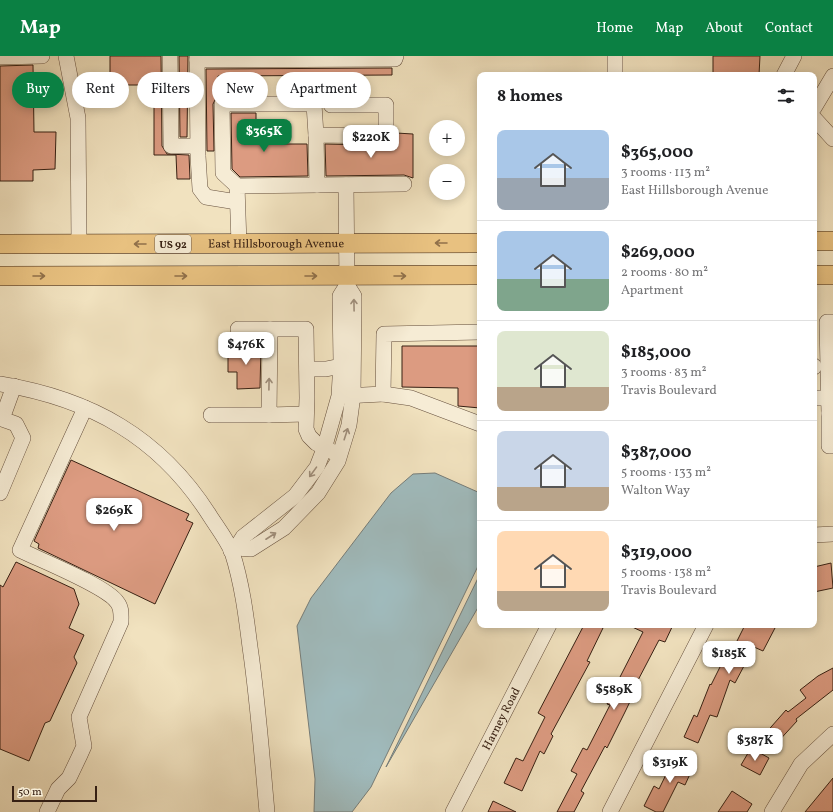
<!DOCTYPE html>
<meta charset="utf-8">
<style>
body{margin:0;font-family:Vollkorn,serif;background:#f6f6f6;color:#202124;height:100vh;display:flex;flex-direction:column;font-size:15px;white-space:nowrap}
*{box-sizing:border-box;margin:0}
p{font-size:13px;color:#757577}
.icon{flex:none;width:22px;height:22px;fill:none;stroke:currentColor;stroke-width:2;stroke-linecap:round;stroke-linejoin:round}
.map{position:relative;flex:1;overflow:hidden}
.details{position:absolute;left:477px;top:16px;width:340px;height:556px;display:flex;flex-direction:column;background:#fff;border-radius:8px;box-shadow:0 2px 10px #0003}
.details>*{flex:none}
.hud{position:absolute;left:12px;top:16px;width:380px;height:36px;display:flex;gap:8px}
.controls{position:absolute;left:429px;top:64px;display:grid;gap:8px}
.controls a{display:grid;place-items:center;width:36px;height:36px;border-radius:50%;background:#fff;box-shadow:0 2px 10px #0003;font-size:20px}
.scale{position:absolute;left:12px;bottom:10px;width:85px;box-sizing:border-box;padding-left:4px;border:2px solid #372013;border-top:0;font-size:11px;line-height:14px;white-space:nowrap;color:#372013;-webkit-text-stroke:3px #f6ecd5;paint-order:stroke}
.price{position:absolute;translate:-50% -34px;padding:0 9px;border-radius:8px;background:#fff;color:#222;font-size:13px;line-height:26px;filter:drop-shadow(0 1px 2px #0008)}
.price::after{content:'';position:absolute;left:50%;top:24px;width:12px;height:9px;margin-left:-6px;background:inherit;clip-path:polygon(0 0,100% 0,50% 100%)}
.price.active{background:#0b8043;color:#fff}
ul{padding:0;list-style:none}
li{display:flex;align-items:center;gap:12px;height:100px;padding:0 20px}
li+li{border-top:1px solid #e0e0e0}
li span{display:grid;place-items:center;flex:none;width:112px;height:80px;border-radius:8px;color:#555}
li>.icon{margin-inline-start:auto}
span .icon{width:48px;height:48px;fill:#fffc;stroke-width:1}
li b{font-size:17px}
h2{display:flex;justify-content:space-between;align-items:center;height:48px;padding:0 20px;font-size:17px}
.pill{padding:0 14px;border-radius:18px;background:#fff;box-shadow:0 2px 10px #0003;font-size:14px;line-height:36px}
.pill.active{background:#0b8043;color:#fff}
header{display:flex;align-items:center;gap:24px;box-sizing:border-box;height:56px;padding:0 20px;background:#0b8043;color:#fff}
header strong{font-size:19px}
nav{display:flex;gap:22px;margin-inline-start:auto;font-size:14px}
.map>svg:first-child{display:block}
</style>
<header>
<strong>Map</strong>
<nav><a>Home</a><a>Map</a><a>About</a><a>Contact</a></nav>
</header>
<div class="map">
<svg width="833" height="756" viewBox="0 0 833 756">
<rect width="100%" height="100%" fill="#f1e2bf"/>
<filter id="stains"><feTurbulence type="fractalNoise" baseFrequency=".005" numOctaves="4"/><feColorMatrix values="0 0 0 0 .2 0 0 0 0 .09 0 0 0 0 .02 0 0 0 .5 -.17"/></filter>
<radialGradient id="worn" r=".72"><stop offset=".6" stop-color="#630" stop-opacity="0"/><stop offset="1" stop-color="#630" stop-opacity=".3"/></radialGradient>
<path fill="#a0bbbd" stroke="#767d79" d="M435 417 480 437V506L371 731 352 756H314L315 723 297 570 311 542 391 437 413 418Z
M480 518V548L386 711Z"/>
<path fill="#dc9b81" stroke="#372013" d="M110 0H161L162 90 167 98 189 99 190 123H177L176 99H154V29H110Z
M179 0H188L187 81H180Z
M713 0H760L759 19H713Z
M33 9 34 76H56L55 113 33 114V125H0V10Z
M392 12V19L218 20 217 40 213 48 214 95H207L206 13Z
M231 57H256V88H307L308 120 240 121 232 113Z
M396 77 413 78V122L404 119 326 120 325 88 367 89V93H396Z
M228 290H261L260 332 237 333V316H228Z
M402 290H480V352L458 350V332L402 331Z
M71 404 189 458 186 464 193 467 155 548 38 492 39 488 34 485Z
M16 506 74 533 79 548 69 572 84 579 74 601 77 607 50 665 45 667 29 705 0 693V529L3 531Z
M831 507 833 532 814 536V511Z
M584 569H596L603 572 587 605 590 606 551 678 553 680 544 698 540 695 522 735 504 727 516 702 523 705 545 661 538 657Z
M628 569H673L665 586 659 584 636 628 638 629 625 656 607 692 605 690 581 735 584 737 574 756H557L577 718 571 715 583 692 587 694 610 649 607 648 620 621 643 576Z
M745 569H769L775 572 763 595 754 591 735 627 730 624 717 661 710 659 698 687 684 681 694 659 697 661 710 628 711 629 730 591 733 593Z
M833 612V634L796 663 797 665 775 689 764 679 786 654 788 656 806 642 800 634 818 620Z
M751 692 769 702 760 719 741 709Z
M676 698 695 707 685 729 678 726 663 756H656L644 750 654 730 659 733Z
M833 722V756H805Z
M732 735 752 748 747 756H718Z
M493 745 516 756H488Z"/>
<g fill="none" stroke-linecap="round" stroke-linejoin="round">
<defs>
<g id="minor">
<path d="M66 0 78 62 79 188"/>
<path d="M170 0 171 90H197"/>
<path d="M197 0 198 100 200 133 206 141 237 146"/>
<path d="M615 0V19"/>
<path d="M0 1 42 0"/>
<path d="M197 4 395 3 396 0"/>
<path d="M784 19 794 0"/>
<path d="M814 52 833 20"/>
<path d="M814 62 833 83"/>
<path d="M317 129 316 79 386 80V49H331"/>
<path d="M237 130 223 117 222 48H314L316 79"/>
<path d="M239 188 237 130 404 128"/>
<path d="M833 266H827L829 357 833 358"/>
<path d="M238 273H306L307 342 306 373 309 380 316 387 333 396"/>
<path d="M270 273 269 359 305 358"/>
<path d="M814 310V311"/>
<path d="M307 313H326L341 310"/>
<path d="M0 328C91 343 160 381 210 460 217 471 227 484 232 496 242 527 246 559 250 591 258 646 262 701 267 756"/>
<path d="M383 338 411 342 480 368"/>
<path d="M344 340 383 338 384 278 480 276"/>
<path d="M814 342H829"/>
<path d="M829 357V390H833"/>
<path d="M211 359H269"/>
<path d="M0 437 23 382 16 368 2 363 14 330"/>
<path d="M814 479 833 478"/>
<path d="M236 492 251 493 284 472 318 437 338 405 349 369 353 339 354 249V240L347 229 346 129"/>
<path d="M231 495 236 492 243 481 295 440 317 411 324 393 339 340 341 306 340 240 347 229"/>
<path d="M47 756 58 733 69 722 80 699 84 690 79 661 121 566C121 559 122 552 117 546 106 530 40 504 20 494L85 352"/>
<path id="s1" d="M453 756 549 569"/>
<path d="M610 756 706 569"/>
<path d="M772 756 801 708 833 678"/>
</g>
<g id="major">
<path d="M814 185H833"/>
<path id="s2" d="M0 188 480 187"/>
<path d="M814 219H833"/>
<path d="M0 220 480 219"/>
</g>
</defs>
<use href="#minor" stroke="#66503e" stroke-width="16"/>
<use href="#major" stroke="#372013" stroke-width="20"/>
<use href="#minor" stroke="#f6ecd5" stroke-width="15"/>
<use href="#major" stroke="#e8c180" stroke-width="19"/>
</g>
<defs><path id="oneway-shaft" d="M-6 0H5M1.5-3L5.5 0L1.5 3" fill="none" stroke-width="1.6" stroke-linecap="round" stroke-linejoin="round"/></defs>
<g stroke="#90704a">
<use href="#oneway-shaft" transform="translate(441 187) rotate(180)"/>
<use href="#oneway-shaft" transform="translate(140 188) rotate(180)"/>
<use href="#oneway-shaft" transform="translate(39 220)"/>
<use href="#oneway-shaft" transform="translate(181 220)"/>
<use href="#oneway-shaft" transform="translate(311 220)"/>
<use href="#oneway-shaft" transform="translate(400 220)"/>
</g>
<g stroke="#a0907e">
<use href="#oneway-shaft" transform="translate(354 249) rotate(-91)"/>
<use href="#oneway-shaft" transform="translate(269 328) rotate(-89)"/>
<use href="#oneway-shaft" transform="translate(346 378) rotate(-72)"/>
<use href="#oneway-shaft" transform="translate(313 416) rotate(126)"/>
<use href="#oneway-shaft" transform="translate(271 480) rotate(-33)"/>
</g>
<g text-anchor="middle" stroke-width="3.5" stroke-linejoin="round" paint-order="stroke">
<rect fill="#f6ecd5" stroke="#705d4d" stroke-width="1" x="155" y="179" width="36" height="18" rx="3"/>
<g font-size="11" font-weight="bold" fill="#372013">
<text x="173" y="192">US 92</text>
</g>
<g font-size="12" fill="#372013" stroke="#f6ecd5">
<text dy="4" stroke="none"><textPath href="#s2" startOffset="276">East Hillsborough Avenue</textPath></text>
<text dy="4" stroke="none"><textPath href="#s1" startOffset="105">Harney Road</textPath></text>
</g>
</g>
<rect width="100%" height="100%" filter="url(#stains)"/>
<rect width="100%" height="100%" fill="url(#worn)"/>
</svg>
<div class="controls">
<a>+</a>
<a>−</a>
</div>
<div class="scale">50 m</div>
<b class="price active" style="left:264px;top:97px">$365K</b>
<b class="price" style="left:371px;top:103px">$220K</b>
<b class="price" style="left:246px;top:310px">$476K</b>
<b class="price" style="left:114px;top:476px">$269K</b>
<b class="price" style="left:729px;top:619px">$185K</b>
<b class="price" style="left:614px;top:655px">$589K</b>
<b class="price" style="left:755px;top:706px">$387K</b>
<b class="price" style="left:670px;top:728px">$319K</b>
<div class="hud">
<a class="pill active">Buy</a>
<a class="pill">Rent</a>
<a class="pill">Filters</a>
<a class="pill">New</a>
<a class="pill">Apartment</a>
</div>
<section class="details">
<h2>8 homes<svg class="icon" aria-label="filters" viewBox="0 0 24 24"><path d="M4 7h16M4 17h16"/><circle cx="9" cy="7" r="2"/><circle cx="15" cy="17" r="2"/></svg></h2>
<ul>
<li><span style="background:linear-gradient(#a9c7e8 60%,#9aa5b1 0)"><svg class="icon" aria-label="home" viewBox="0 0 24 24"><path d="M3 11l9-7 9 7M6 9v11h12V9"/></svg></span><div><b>$365,000</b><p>3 rooms · 113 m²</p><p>East Hillsborough Avenue</p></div></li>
<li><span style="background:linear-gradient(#a9c7e8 60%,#7fa58c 0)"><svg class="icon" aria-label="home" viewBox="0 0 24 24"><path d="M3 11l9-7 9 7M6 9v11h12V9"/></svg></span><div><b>$269,000</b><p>2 rooms · 80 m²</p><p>Apartment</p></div></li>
<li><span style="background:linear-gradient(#dfe7d0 70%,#b9a48a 0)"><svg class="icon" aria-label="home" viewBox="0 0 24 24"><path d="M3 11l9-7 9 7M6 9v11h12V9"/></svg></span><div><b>$185,000</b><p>3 rooms · 83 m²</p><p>Travis Boulevard</p></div></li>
<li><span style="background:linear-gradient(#c9d6e8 70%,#b9a48a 0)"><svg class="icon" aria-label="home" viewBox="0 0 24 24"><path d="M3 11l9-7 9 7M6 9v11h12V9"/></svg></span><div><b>$387,000</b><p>5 rooms · 133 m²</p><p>Walton Way</p></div></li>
<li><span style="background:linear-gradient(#ffd9b3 75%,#b9a48a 0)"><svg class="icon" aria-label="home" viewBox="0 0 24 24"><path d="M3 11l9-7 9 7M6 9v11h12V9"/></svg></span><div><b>$319,000</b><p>5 rooms · 138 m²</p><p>Travis Boulevard</p></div></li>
</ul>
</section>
</div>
